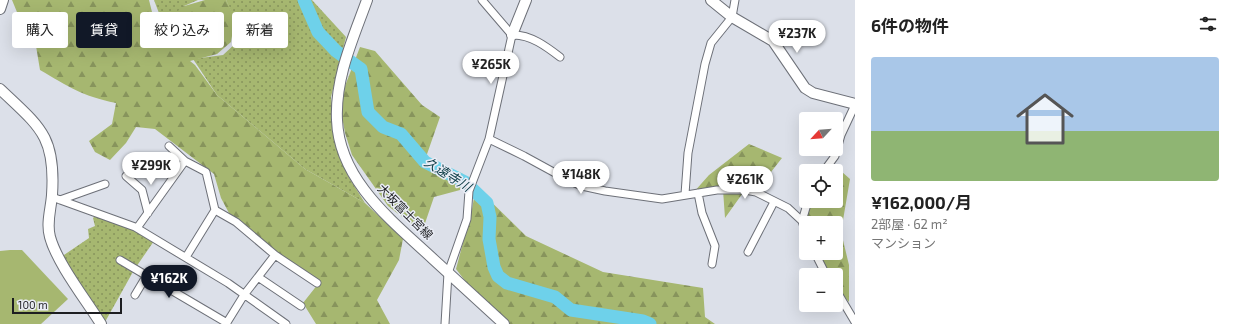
<!DOCTYPE html>
<html lang="ja">
<meta charset="utf-8">
<style>
body{margin:0;font-family:"Exo 2","Noto Sans JP",sans-serif;background:#f2f2f2;color:#222;height:100vh;display:flex;flex-direction:column;font-size:15px;white-space:nowrap}
*{box-sizing:border-box;margin:0}
p{font-size:13px;color:#767676}
.icon{flex:none;width:22px;height:22px;fill:none;stroke:currentColor;stroke-width:2;stroke-linecap:round;stroke-linejoin:round}
.map{position:relative;flex:1;overflow:hidden}
.details{display:flex;flex-direction:column;background:#fff;width:380px}
.details>*{flex:none}
.hud{position:absolute;left:12px;top:12px;width:380px;height:36px;display:flex;gap:8px}
.needle{width:26px;rotate:244deg}
.fabs{position:absolute;left:799px;top:112px;display:grid;gap:8px}
.fabs a{display:grid;place-items:center;width:44px;height:44px;border-radius:4px;background:#fff;box-shadow:0 4px 16px #0002;font-size:20px}
.scale{position:absolute;left:12px;bottom:10px;width:110px;box-sizing:border-box;padding-left:4px;border:2px solid #1d1e21;border-top:0;font-size:11px;line-height:14px;white-space:nowrap;color:#1d1e21;-webkit-text-stroke:3px #eaedf6;paint-order:stroke}
.price{position:absolute;translate:-50% -34px;padding:0 9px;border-radius:14px;background:#fff;color:#222;font-size:13px;line-height:26px;filter:drop-shadow(0 1px 2px #0008)}
.price::after{content:'';position:absolute;left:50%;top:24px;width:12px;height:9px;margin-left:-6px;background:inherit;clip-path:polygon(0 0,100% 0,50% 100%)}
.price.current{background:#111827;color:#fff}
ul{padding:0;list-style:none}
li{display:grid;align-content:center;gap:8px;height:212px;padding:0 16px}
li span{display:grid;place-items:center;height:124px;border-radius:4px;color:#555}
li>.icon{margin-inline-start:auto}
span .icon{width:72px;height:72px;fill:#fffc;stroke-width:1}
li b{font-size:17px}
h2{display:flex;justify-content:space-between;align-items:center;height:48px;padding:0 16px;font-size:17px}
.pill{padding:0 14px;border-radius:4px;background:#fff;box-shadow:0 4px 16px #0002;font-size:14px;line-height:36px}
.pill.current{background:#111827;color:#fff}
main{display:flex;flex:1;min-height:0}
.map>svg:first-child{display:block}
</style>
<main>
<div class="map">
<svg width="855" height="324" viewBox="0 0 855 324">
<defs>
<pattern id="grass-dots" width="8" height="8" patternUnits="userSpaceOnUse"><rect width="8" height="8" fill="#a6b770"/><path d="M2 2h.1M6 6h.1" fill="none" stroke="#87945c" stroke-width="1.8" stroke-linecap="round"/></pattern>
<pattern id="forest-firs" width="22" height="20" patternUnits="userSpaceOnUse"><rect width="22" height="20" fill="#a6b770"/><path d="M5 1l3.5 6h-7zM16 11l3.5 6h-7z" fill="#87945c"/></pattern>
</defs>
<rect width="100%" height="100%" fill="#dce0e9"/>
<path fill="url(#grass-dots)" d="M154 0H198L184 6 165 29Z
M226 0H312L346 37 331 97 336 142 348 176 365 203 305 169 217 95 193 59 223 55 236 43 234 18Z
M95 216 132 226 154 241 134 270 105 322 61 257 89 238 88 229 95 226 93 218Z"/>
<path fill="url(#forest-firs)" d="M12 0H149L152 12 165 29 181 7 205 0H226L235 18 231 42 217 54 190 61 195 65 217 95 305 169 365 203 403 239 399 260 377 300 390 324H316L303 303 318 284 230 215 221 198 214 174 155 129 136 127 126 143 110 160 95 152 89 141 112 124 116 103C82 96 69 87 40 70L33 28 19 17Z
M360 47 375 51 422 105 440 117 426 157 463 174 460 190 434 197 422 232 388 206 352 155 345 133 341 111 345 86Z
M749 144 782 158 757 190H745L725 218 723 190 693 193 709 175Z
M833 164 850 179 841 232 849 265V302L836 287V275H826L816 253H836V223H803L809 201H836V171H826Z
M476 187 526 236 603 272 703 288 705 317 715 324H510L466 282 456 269 472 209Z"/>
<path fill="#a6b770" d="M10 250H22L68 299 41 324H0V251Z"/>
<g fill="none" stroke-linecap="round" stroke-linejoin="round">
<path stroke="#6ed1ea" stroke-width="13" d="M304 0 318 32 336 51 361 69 368 112 383 127 401 134 425 162 465 182 487 203 490 217 489 239 494 267 498 276 507 283 555 297 571 310 643 321 650 324"/>
<defs>
<path id="street" d="M482 0 512 35
M512 35C530 34 547 47 560 57
M489 139 524 156 568 180 582 186 605 191 662 199 717 190H745L756 192 788 208 802 221 806 233
M169 146 185 161 206 172 215 210 236 222 275 255 317 283
M824 171 835 156 841 135 855 105
M126 176 142 190 148 213
M698 193 702 213 715 246 712 264
M685 194 688 153 705 64 711 43 732 17 735 0
M52 197 135 227 228 283 286 324
M60 200 105 184
M802 221 808 201
M137 228 185 161
M748 252 774 202
M815 253 826 275
M186 257 215 210
M120 260 227 323
M258 277 301 306
M836 290 855 322
M135 295 147 275
M226 324 244 295 275 255
M445 324 448 273 467 219 469 191 489 139 512 35"/>
<path id="secondary" d="M367 0C353 39 335 77 337 120 339 180 392 221 432 258 456 280 480 302 504 324
M711 0 732 17 773 41 805 88 813 93 855 104
M0 9 3 0
M512 35 526 0
M0 89C40 127 56 136 52 195 51 209 46 223 50 237 57 263 86 300 101 324"/>
</defs>
<use href="#street" stroke="#6d7078" stroke-width="9"/>
<use href="#secondary" stroke="#6d7078" stroke-width="12"/>
<use href="#street" stroke="#fff" stroke-width="7"/>
<use href="#secondary" stroke="#fff" stroke-width="10"/>
</g>
<g text-anchor="middle" stroke-width="3" stroke-linejoin="round" paint-order="stroke">
<g font-size="12" fill="#1d1e21" stroke="#eaedf6">
<text transform="translate(405 212) rotate(45)" y="4">大坂富士宮線</text>
</g>
<g font-size="13" font-style="italic" fill="#0b3b45" stroke="#eaedf6">
<text transform="translate(448 174) rotate(32)" y="5">久遠寺川</text>
</g>
</g>
</svg>
<div class="fabs">
<a><svg class="needle" viewBox="-14 -14 28 28"><path d="M0-13l5 13h-10z" fill="#e53935"/><path d="M0 13l5-13h-10z" fill="#767676"/></svg></a>
<a><svg class="icon" aria-label="locate" viewBox="0 0 24 24"><circle cx="12" cy="12" r="6"/><path d="M12 2v4M12 18v4M2 12h4M18 12h4"/></svg></a>
<a>+</a>
<a>−</a>
</div>
<div class="scale">100 m</div>
<b class="price" style="left:797px;top:54px">¥237K</b>
<b class="price" style="left:491px;top:85px">¥265K</b>
<b class="price" style="left:151px;top:186px">¥299K</b>
<b class="price" style="left:581px;top:195px">¥148K</b>
<b class="price" style="left:745px;top:200px">¥261K</b>
<b class="price current" style="left:169px;top:299px">¥162K</b>
<div class="hud">
<a class="pill">購入</a>
<a class="pill current">賃貸</a>
<a class="pill">絞り込み</a>
<a class="pill">新着</a>
</div>
</div>
<section class="details">
<h2>6件の物件<svg class="icon" aria-label="filters" viewBox="0 0 24 24"><path d="M4 7h16M4 17h16"/><circle cx="9" cy="7" r="2"/><circle cx="15" cy="17" r="2"/></svg></h2>
<ul>
<li><span style="background:linear-gradient(#a9c7e8 60%,#8fb573 0)"><svg class="icon" aria-label="home" viewBox="0 0 24 24"><path d="M3 11l9-7 9 7M6 9v11h12V9"/></svg></span><div><b>¥162,000/月</b><p>2部屋 · 62 m²</p><p>マンション</p></div></li>
</ul>
</section>
</main>
